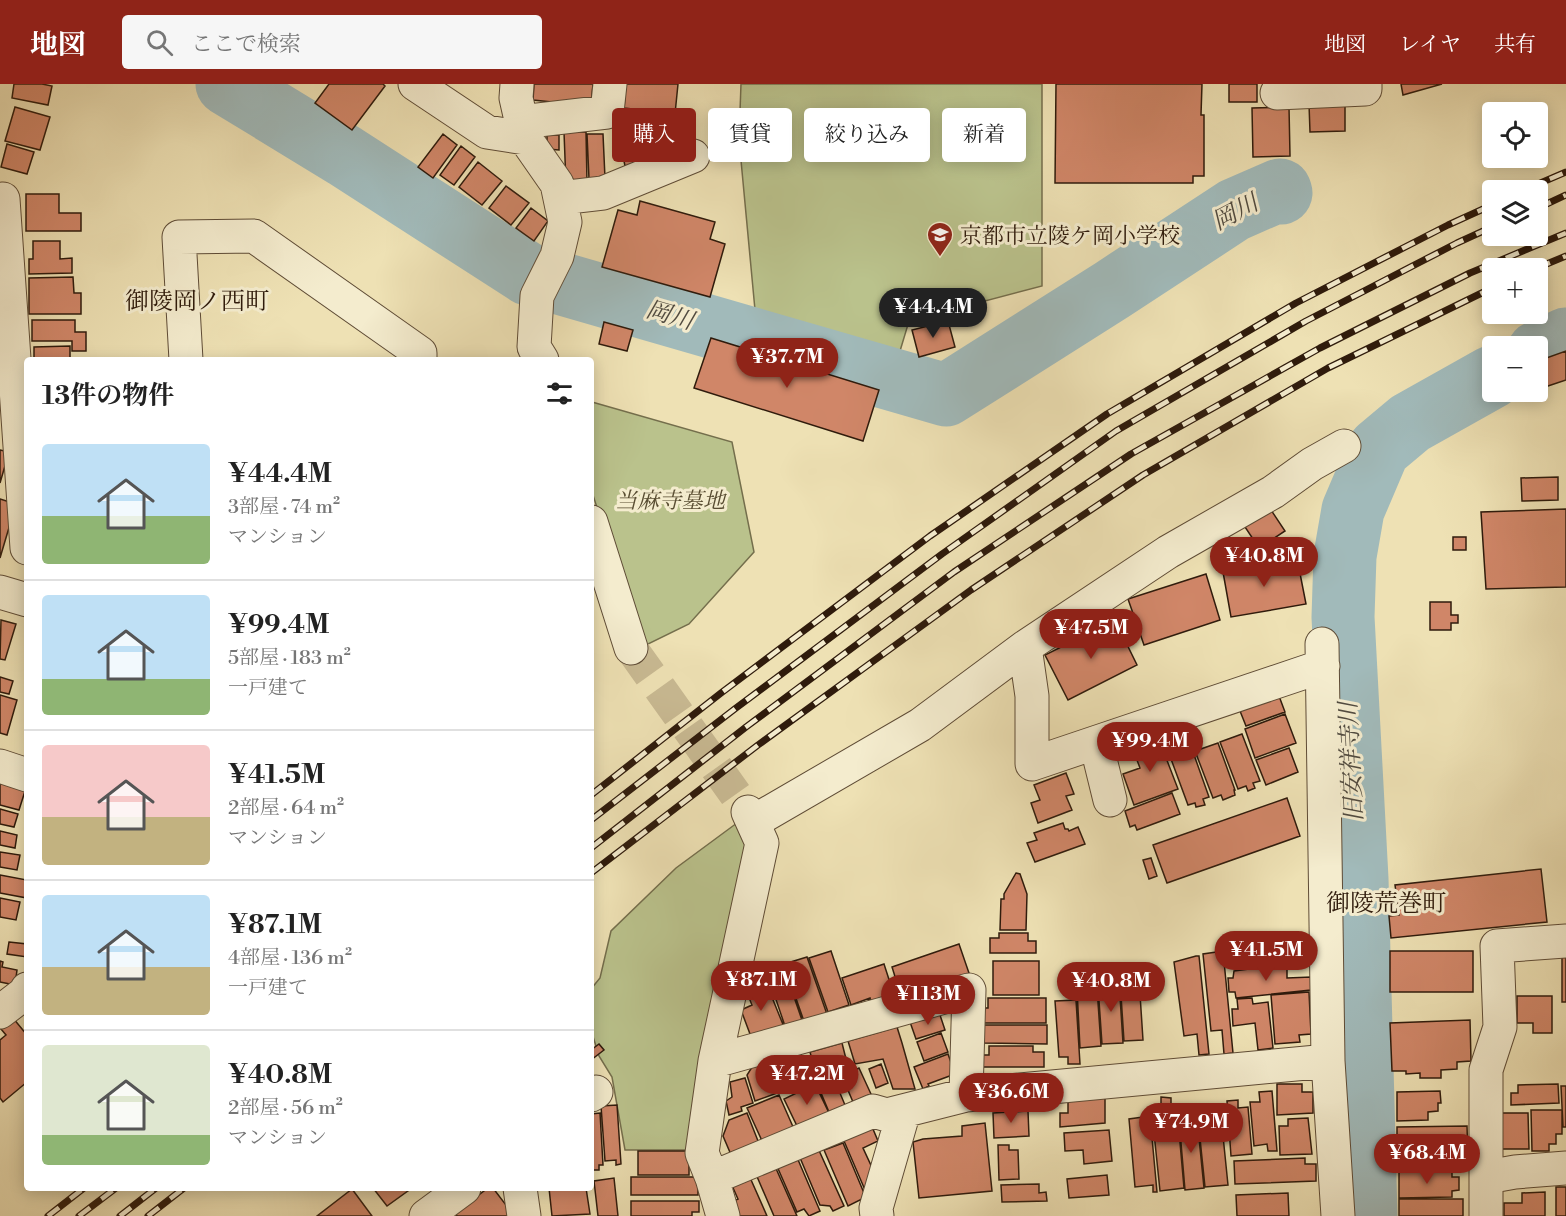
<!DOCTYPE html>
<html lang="ja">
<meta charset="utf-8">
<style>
body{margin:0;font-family:"Libre Bodoni","Noto Serif JP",serif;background:#f6f6f6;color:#222;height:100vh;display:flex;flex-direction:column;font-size:22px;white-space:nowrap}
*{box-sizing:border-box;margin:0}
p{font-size:20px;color:#767676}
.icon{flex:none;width:33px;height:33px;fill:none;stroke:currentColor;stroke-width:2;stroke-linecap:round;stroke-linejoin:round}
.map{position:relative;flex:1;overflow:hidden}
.sheet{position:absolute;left:24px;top:273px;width:570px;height:834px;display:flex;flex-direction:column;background:#fff;border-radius:6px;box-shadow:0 3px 15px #0003}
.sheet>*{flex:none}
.banner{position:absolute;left:612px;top:24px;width:570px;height:54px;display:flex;gap:12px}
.tools{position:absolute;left:1482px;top:18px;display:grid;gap:12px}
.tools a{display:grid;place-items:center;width:66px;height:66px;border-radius:6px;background:#fff;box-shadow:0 3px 15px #0003;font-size:30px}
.price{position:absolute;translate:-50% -51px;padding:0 14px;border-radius:21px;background:#8f2418;color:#fff;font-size:20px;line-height:39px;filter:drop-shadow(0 2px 3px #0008)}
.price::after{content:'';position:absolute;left:50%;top:36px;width:18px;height:14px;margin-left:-9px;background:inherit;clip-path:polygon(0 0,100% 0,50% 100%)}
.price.selected{background:#222;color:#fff}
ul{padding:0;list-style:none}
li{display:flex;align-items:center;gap:18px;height:150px;padding:0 18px}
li+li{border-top:2px solid #e0e0e0}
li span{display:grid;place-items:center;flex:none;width:168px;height:120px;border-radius:6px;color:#555}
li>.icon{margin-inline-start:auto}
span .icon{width:72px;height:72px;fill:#fffc;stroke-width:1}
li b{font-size:26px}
h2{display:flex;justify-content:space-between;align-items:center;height:72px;padding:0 18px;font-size:26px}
.tag{padding:0 21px;border-radius:6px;background:#fff;box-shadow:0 3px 15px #0003;font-size:21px;line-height:54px}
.tag.selected{background:#8f2418;color:#fff}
header{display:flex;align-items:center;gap:36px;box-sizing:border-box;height:84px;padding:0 30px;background:#8f2418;color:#fff}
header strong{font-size:28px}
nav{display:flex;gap:33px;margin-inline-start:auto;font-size:21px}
.search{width:420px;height:54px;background:#f6f6f6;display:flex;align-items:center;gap:15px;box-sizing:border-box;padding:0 21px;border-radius:6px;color:#767676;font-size:22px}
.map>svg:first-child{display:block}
</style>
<header>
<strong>地図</strong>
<div class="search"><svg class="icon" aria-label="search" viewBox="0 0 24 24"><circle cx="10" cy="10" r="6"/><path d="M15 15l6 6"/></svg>ここで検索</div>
<nav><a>地図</a><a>レイヤ</a><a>共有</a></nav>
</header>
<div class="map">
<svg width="1566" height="1132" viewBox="0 0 1566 1132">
<rect width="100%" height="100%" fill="#eee1b4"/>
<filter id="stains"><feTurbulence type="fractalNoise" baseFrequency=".00333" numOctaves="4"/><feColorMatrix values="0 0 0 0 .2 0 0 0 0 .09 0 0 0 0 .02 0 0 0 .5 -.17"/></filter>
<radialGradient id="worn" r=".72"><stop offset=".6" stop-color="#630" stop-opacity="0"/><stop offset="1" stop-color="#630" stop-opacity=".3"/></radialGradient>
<path fill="#bac28c" stroke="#746e4c" stroke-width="1.5" d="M741 0H1042V202L909 237 900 267 755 226 739 55Z
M592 318 732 358 754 468 689 540 642 563 591 405V319Z
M741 736 752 756 690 1066H625L612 993 599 972 591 946V905L600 894 611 847 676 784Z"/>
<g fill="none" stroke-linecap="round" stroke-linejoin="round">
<path stroke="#a1baba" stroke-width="63" d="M227 0 345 72 528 190 946 311 1112 206 1234 126 1280 106 1281 109
M1538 268 1566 255
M1366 1132 1357 795 1343 533 1345 472 1353 426 1379 365 1410 339 1492 293"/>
</g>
<path fill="#d08668" stroke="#2f1b0c" stroke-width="1.5" d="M14 0H42L52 2 48 21 12 14Z
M329 0H383L385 2 352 46 315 19Z
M534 0H593L591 22 533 16Z
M626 0H678L675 30 624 24Z
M1056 0H1202L1201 31H1204V92H1193V99H1055Z
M1229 0H1257V18H1229Z
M1401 0H1442L1403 11Z
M1309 20H1345V47L1310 48Z
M15 23 50 33 40 66 5 57Z
M1289 23 1290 72 1253 73 1252 24Z
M651 35 652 47 618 52 616 40Z
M564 48H586L587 99 566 100Z
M443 50 457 61 433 94 418 83Z
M587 50H603L605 94 589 95Z
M547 51H559V66L547 65Z
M653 52 657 76 625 82 620 58Z
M7 60 34 68 27 90 1 83Z
M461 62 475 73 454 101 440 91Z
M478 78 502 97 482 121 459 103Z
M506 102 529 119 511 141 489 124Z
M26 110H59V129H81V147H26Z
M640 117 715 138 710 155 725 160 710 213 602 183 618 126 637 131Z
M531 124 548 137 534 157 516 144Z
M33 157H60V175L72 174V189L29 190V175H33Z
M73 193 74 209H81V230H29V194Z
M32 236H75V248H86V267H72V257H32Z
M948 237 955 263 919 273 912 246Z
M604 238 633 246 627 267 599 260Z
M711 254 879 306 863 357 694 304Z
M70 262V274H92V276H34V263Z
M1566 267V296L1545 303 1538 277Z
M0 366 9 368 0 399Z
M1558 393V416L1522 417 1521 394Z
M0 415 16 420 0 474Z
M1269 423 1285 447 1259 464 1243 440Z
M1566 425V503L1486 505 1481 428Z
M1453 453H1466V466H1453Z
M1297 474 1306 520 1231 533 1223 488Z
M1206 490 1220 536 1144 561 1128 515Z
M1430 518H1451V531H1458V539H1451V546H1430Z
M1 536 16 540 5 576 0 575Z
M1115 536 1137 581 1068 616 1045 571Z
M0 593 13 597 9 610 0 608Z
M0 611 17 616 7 651 0 649Z
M1279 612 1285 628 1246 642 1240 627Z
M1285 630 1296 659 1255 674 1245 645Z
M1242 650 1260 697 1253 699 1255 704 1248 707 1246 702 1238 705 1220 658Z
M1158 653 1178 705 1134 721 1123 690 1140 684 1132 663Z
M1218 659 1235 706H1234L1235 711 1223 716 1221 711 1213 714 1195 667Z
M1289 664 1298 688 1266 701 1256 676Z
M1193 668 1209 713 1203 715 1205 721 1196 723 1195 719 1188 721 1171 675Z
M1066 689 1074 710 1066 712 1072 726 1038 739 1031 719 1040 716 1034 701Z
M0 697 26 704 19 726 0 721Z
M1172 709 1180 730 1137 746 1135 741 1130 743 1125 727Z
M1287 714 1300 752 1167 799 1153 761Z
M0 725 18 730 14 743 0 740Z
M1063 739 1065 745H1068L1069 747 1078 743 1085 760 1035 778 1027 759 1037 756 1034 749Z
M0 747 17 751 15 764 0 761Z
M0 768 20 771 17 786 0 783Z
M1151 774 1157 792 1149 795 1143 776Z
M1541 785 1547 838 1391 854 1389 832 1399 831 1395 801Z
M1016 789 1020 790 1027 810 1026 846H1000L1001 815H1004V810Z
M0 791 27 796V814L0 809Z
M0 814 20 818 16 836 0 833Z
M999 849H1028V857H1036V869H990V854H999Z
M1285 849H1300L1302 875 1235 883V878L1233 879V866H1235V862L1286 854Z
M9 858 27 860V873L7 870Z
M959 860 970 892 902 915 892 883Z
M831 867 849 921 828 928 809 874Z
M1223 867 1233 969 1224 970 1222 946 1211 947 1203 870Z
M1390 867H1473V908H1390Z
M1562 871H1566V918H1562Z
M1196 872H1199L1209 970 1199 971 1197 950 1184 952 1174 878Z
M807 873 829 936 806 943 784 880Z
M0 877 3 878 2 883 17 886 15 901 0 898Z
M993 877H1039V911H993Z
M884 880 894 911 871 918 870 914 851 921 842 894Z
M1287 880V894L1311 893V906L1236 914 1235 908H1229L1228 894H1233L1234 887Z
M783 881 804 942 787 948 766 886Z
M1139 895 1143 956 1124 957 1120 896Z
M765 896 784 943 753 958 741 926 752 921 745 904Z
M1119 897 1123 959 1102 960 1098 902H1106L1105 898Z
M1097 904 1101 962 1080 964 1077 905Z
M1309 908 1311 950 1299 951 1300 958 1275 960 1271 911Z
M1517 912H1552V949H1533V939H1517Z
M988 914H1046V939H983V924H988Z
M1252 914 1253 920 1268 918 1273 964 1258 966 1255 939 1233 942 1232 925H1238L1237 915Z
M1076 916 1080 980H1068V973H1059L1055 917Z
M939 928 945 946 916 955 910 938Z
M13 934 27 951V998L3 1018 0 1014V956L6 951 1 945Z
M1470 936 1471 977 1457 978V985L1441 986V994H1420V989L1406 990V987H1392L1390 939Z
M984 941H1047V960L984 959Z
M897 943 902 959 915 1005H893L883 975 855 980 848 957Z
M941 949 948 968 924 977 917 958Z
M842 959 848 983 816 991 810 968Z
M599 960 604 966 591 976V966Z
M989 962H1033V968H1044V983H977V971H989Z
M800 967 808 993 780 1002V1008L755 1017 747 991 754 980Z
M948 970 955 990 928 1000 929 1002 923 1005 914 983Z
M881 980 888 999 876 1004 869 985Z
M859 984 871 1010 853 1018 842 992Z
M832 990 845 1021 829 1028 816 997Z
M745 994 753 1019 741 1023 742 1027 729 1031 726 1017 732 1013 730 998Z
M815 1000 829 1029 798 1044 784 1015Z
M1277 1000H1302V1008H1313V1029L1277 1031Z
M1558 1000 1559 1019 1511 1021V1009H1518V1001Z
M1561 1002H1566V1043H1563Z
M1272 1007 1277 1067H1268L1267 1060 1254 1062 1250 1018H1260L1259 1008Z
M1440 1007 1441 1019H1438V1027L1428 1028V1036L1397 1037V1008Z
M779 1011 794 1045 763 1059 747 1024Z
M1161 1013 1171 1014V1027H1161Z
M1105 1014V1039L1060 1043V1029H1068V1016Z
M1238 1016V1024L1248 1023 1252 1070 1231 1072 1227 1017Z
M617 1021 621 1080 616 1081V1076L605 1077 601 1022Z
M1531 1026H1562V1050H1556V1060H1549V1067H1532Z
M1028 1027 1029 1052 994 1054 993 1029Z
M600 1029 603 1081H599V1086H591V1030Z
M747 1029 760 1062 732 1073 723 1052 729 1036Z
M1499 1029H1528L1529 1065H1500Z
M1150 1032 1157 1108H1153V1101L1135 1103 1129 1035Z
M1221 1032 1228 1101 1205 1103 1198 1035Z
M1197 1034 1204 1104 1185 1106 1179 1035Z
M1308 1034 1312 1070 1280 1071 1279 1042H1288V1035Z
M1178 1036 1184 1104 1160 1107 1153 1039Z
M870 1038 878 1057 863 1064 875 1090 865 1106 841 1050Z
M985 1039 992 1107 919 1114 913 1058 923 1055 962 1052V1042Z
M1467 1042 1468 1074 1408 1076 1407 1055H1397V1043Z
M1109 1046 1112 1077 1084 1080 1083 1066 1065 1067 1064 1049Z
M843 1059 864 1109 862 1115 848 1122 824 1066Z
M998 1061H1009V1066H1018L1019 1095 999 1096Z
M817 1062 844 1122 833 1127 830 1122 820 1121 798 1069Z
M638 1067H689V1091H638Z
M796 1071 820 1127 809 1132 804 1125 797 1128 776 1080Z
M1305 1074V1080H1316V1097L1235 1100 1234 1077Z
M774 1080 797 1132H774L755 1088Z
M1399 1088H1452V1093H1459V1106L1452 1107V1113L1399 1114Z
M748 1089 767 1132H735L729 1119 738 1115 730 1097Z
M1107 1091 1109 1111 1069 1114 1067 1095Z
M631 1093H698V1111H631Z
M614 1094 618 1132H598L594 1097Z
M1039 1100V1109L1046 1108 1047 1117 1002 1118 1001 1101Z
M1556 1103H1566V1132H1556Z
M373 1104H412L387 1122Z
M488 1104H493L512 1129 508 1132H457L455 1129Z
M549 1104H586L590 1130 552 1132Z
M352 1105 372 1132H317Z
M1545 1108V1132H1504V1119H1522V1109Z
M1288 1109 1289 1132H1237L1236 1111Z
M1399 1115H1463V1132H1399Z
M631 1117H699V1128H692V1132H631Z"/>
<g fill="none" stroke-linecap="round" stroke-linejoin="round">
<path stroke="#c8b992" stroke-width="33" stroke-dasharray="33 16" stroke-linecap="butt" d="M631 564 748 728"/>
<defs>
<path id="minor" d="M415 0 487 48 525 54
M517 0 516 14 525 54 557 100 565 138 557 172 537 212 534 263 542 276
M1277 9 1365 5V0
M521 38 607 28 610 0
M560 114 603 109 693 72
M3 115 27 464
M186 276 179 153 254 152 420 269V276
M591 438 631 564
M0 508 27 516
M1322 560 1328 977 1338 1132
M1025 563 1032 612V680L1323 582
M1096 659 1110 716
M0 682 27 691
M753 738 920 641 1025 563 1168 468 1273 408 1312 380 1344 362
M0 928 26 908 27 905
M715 977 969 906 966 1011
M591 1011 596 1008
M1487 1093 1515 1088 1566 1084
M712 1094 873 1027 887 1031 966 1011 1328 977
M520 1104 524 1132
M426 1132 464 1104
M723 1132 712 1094 702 1069 715 977 762 759 748 728
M877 1132 876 1124 904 1027
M1486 1132V986L1500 943 1497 862 1566 857"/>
</defs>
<use href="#minor" stroke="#5f4c36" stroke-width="35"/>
<use href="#minor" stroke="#f4ecce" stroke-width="33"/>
<defs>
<path id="rail" d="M1524 106 1566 88
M1538 124 1566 111
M1537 184 1566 172
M591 711 721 609 930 452 1107 330 1296 219 1448 141 1492 121
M591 736 736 624 942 470 1116 347 1306 237 1457 159 1492 143
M591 764 746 643 954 488 1131 370 1320 264 1470 189 1566 149
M591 789 758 661 971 506 1143 391 1328 284 1492 204
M48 1132 84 1104
M79 1132 116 1104
M120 1132 156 1104
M148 1132 184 1104"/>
</defs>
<use href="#rail" stroke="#2f1b0c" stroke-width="7"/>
<use href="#rail" stroke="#f4ecce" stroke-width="4.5" stroke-dasharray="14" stroke-linecap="butt"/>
</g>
<defs>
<symbol id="school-pin" viewBox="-11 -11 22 30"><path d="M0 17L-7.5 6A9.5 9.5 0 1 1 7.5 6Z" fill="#8f2418" stroke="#f4ecce"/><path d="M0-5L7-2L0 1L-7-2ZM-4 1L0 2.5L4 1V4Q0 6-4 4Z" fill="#fff"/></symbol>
</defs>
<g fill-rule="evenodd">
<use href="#school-pin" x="925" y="136" width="30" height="40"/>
</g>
<g text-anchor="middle" stroke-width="6" stroke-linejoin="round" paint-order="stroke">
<g font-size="22" fill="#2f1b0c" stroke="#f4ecce" text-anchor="start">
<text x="960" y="159">京都市立陵ケ岡小学校</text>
</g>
<g font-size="22" font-style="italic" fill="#594d32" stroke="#f4ecce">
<text x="670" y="424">当麻寺墓地</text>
</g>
<g font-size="24" font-style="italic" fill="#514b40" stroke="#f4ecce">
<text transform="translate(1235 128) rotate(-28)" y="8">岡川</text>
<text transform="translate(670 231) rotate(16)" y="8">岡川</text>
<text transform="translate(1351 678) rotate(-93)" y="8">旧安祥寺川</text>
</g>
<g font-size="24" fill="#2f1b0c" stroke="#f4ecce">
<text x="197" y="225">御陵岡ノ西町</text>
<text x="1386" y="827">御陵荒巻町</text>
</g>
</g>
<rect width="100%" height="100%" filter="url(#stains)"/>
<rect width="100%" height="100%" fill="url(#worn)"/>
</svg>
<div class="tools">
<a><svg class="icon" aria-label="locate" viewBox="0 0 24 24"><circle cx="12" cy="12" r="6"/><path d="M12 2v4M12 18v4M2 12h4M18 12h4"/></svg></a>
<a><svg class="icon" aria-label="layers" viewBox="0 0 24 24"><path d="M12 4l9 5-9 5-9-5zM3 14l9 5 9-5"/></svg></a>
<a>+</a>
<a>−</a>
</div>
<b class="price selected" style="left:933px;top:255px">¥44.4M</b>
<b class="price" style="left:787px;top:305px">¥37.7M</b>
<b class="price" style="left:1264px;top:504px">¥40.8M</b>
<b class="price" style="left:1091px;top:576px">¥47.5M</b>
<b class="price" style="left:1150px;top:689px">¥99.4M</b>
<b class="price" style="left:1266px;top:898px">¥41.5M</b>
<b class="price" style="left:761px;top:928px">¥87.1M</b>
<b class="price" style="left:1111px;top:929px">¥40.8M</b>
<b class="price" style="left:928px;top:942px">¥113M</b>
<b class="price" style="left:807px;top:1022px">¥47.2M</b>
<b class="price" style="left:1011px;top:1040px">¥36.6M</b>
<b class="price" style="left:1191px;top:1070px">¥74.9M</b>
<b class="price" style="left:1427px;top:1101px">¥68.4M</b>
<div class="banner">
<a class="tag selected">購入</a>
<a class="tag">賃貸</a>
<a class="tag">絞り込み</a>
<a class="tag">新着</a>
</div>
<section class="sheet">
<h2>13件の物件<svg class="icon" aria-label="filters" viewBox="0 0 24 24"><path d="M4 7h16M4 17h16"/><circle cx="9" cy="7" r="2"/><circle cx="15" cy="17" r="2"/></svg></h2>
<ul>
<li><span style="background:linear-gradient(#bfe0f5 60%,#8fb573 0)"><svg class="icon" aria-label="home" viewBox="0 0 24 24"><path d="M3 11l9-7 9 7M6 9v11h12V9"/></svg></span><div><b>¥44.4M</b><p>3部屋 · 74 m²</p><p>マンション</p></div></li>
<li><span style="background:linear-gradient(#bfe0f5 70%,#8fb573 0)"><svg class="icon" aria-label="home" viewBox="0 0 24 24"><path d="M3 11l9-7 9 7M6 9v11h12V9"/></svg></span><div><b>¥99.4M</b><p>5部屋 · 183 m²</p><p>一戸建て</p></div></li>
<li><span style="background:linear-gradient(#f6c9c9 60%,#c2b280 0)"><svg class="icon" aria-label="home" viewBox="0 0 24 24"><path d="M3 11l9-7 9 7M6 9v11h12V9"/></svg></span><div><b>¥41.5M</b><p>2部屋 · 64 m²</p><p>マンション</p></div></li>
<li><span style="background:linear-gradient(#bfe0f5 60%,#c2b280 0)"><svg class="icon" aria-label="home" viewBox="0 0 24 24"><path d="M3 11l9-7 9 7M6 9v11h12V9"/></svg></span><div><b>¥87.1M</b><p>4部屋 · 136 m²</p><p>一戸建て</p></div></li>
<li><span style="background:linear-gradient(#dfe7d0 75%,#8fb573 0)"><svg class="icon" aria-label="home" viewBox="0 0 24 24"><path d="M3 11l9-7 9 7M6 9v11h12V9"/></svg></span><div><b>¥40.8M</b><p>2部屋 · 56 m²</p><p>マンション</p></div></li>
</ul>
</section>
</div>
